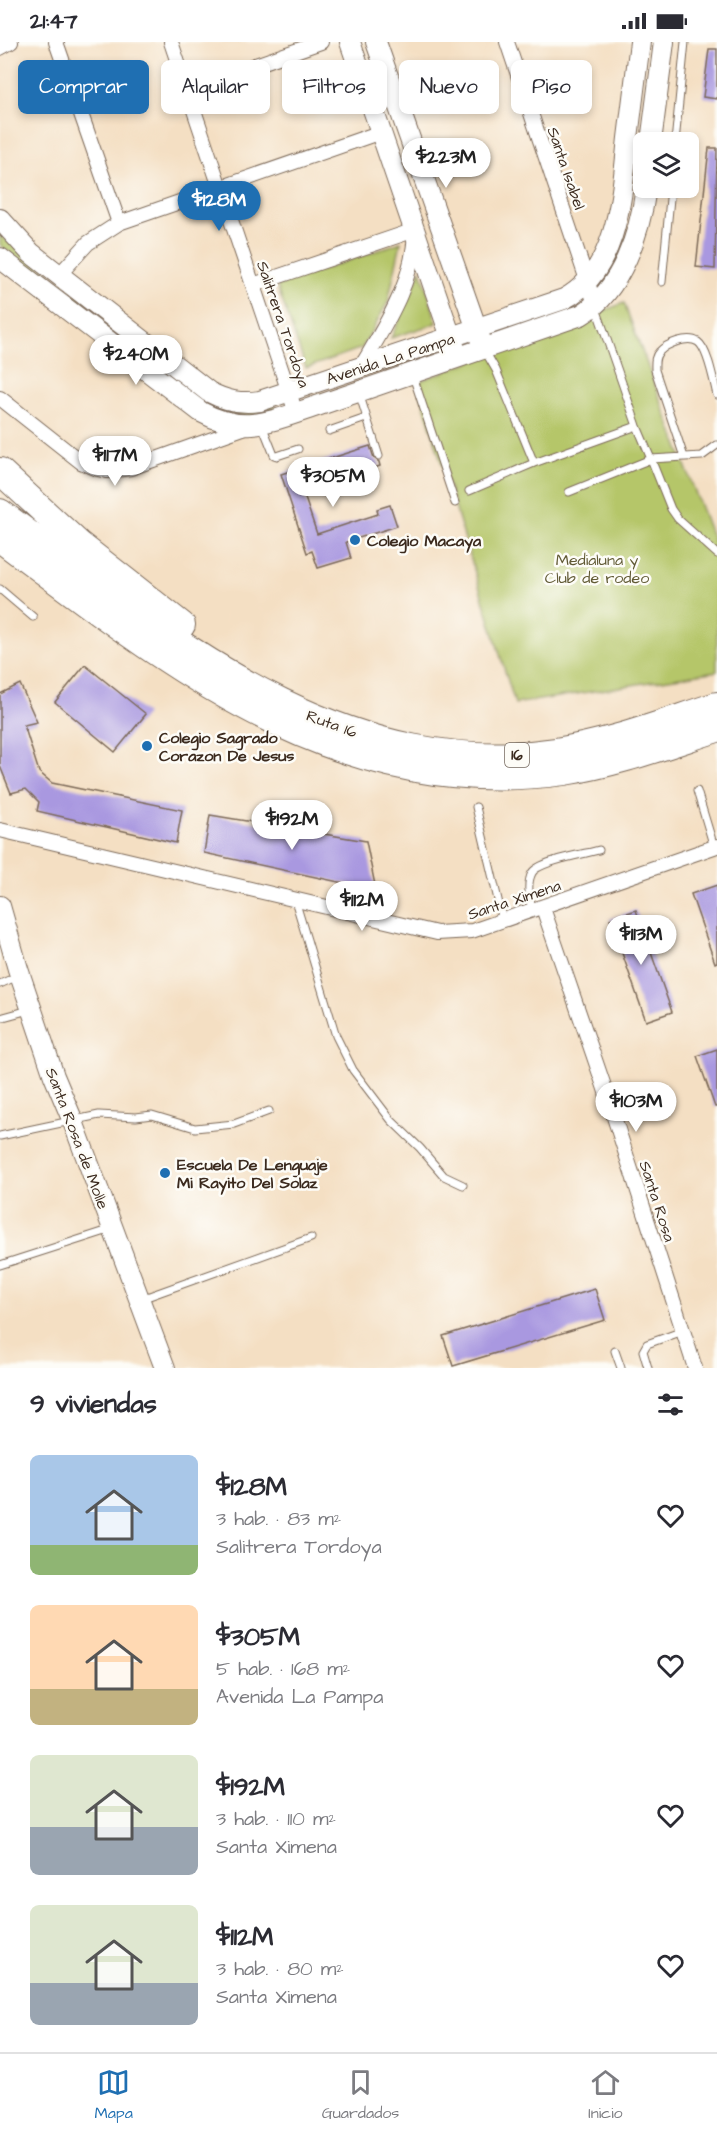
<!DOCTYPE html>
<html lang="es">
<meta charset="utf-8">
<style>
body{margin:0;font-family:"Architects Daughter",sans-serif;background:#f2f2f3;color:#2b2b33;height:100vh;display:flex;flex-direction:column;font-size:22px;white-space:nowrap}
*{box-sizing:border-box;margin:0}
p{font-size:20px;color:#7c7c81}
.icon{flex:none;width:33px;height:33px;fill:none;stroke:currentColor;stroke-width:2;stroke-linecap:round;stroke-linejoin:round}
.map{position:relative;height:1326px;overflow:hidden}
.drawer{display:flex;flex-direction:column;background:#fff;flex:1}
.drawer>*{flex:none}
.hud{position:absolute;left:18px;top:18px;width:681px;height:54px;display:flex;gap:12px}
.fabs{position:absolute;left:633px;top:90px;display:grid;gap:12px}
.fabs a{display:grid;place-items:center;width:66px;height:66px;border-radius:9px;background:#fff;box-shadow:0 3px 9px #0003;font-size:30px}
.price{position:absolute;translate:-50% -51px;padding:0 14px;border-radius:21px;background:#fff;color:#222;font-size:20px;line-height:39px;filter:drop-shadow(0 2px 3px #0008)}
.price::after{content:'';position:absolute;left:50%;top:36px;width:18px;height:14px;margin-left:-9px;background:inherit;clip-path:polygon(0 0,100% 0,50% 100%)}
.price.selected{background:#1f6fb2;color:#fff}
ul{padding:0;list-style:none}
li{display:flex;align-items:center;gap:18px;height:150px;padding:0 30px}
li span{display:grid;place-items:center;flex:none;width:168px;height:120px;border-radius:9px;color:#555}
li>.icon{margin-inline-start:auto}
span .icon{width:72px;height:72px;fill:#fffc;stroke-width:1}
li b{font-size:26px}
h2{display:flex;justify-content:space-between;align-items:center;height:72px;padding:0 30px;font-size:26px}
.pill{padding:0 21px;border-radius:9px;background:#fff;box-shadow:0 3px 9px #0003;font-size:21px;line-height:54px}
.pill.selected{background:#1f6fb2;color:#fff}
.status{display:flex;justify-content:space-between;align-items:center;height:42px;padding:0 30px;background:#fff;direction:ltr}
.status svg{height:16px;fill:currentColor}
.tabs{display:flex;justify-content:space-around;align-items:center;height:84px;border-top:2px solid #e1e1e2;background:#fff;font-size:16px;color:#7c7c81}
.tabs a{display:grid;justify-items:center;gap:3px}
.tabs .selected{color:#1f6fb2}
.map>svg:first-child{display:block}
</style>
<div class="status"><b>21:47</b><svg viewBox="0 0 49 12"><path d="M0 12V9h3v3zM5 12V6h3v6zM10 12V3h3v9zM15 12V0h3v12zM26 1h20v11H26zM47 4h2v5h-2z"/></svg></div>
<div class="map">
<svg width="717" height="1326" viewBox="0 0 717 1326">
<rect width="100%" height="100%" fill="#fdfcf7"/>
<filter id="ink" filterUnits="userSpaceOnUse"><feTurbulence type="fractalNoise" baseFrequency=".0167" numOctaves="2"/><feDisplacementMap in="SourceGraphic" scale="12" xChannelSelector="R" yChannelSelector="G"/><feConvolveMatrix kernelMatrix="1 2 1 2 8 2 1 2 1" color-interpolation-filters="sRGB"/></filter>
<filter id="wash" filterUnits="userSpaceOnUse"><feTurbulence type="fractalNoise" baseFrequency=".008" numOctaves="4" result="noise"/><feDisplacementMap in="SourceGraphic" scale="24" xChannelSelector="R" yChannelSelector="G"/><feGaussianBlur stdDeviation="1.35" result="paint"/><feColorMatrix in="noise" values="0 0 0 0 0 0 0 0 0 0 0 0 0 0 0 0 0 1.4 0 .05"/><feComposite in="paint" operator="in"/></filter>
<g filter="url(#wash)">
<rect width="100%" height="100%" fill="#f4dfc3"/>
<path fill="#b5c669" stroke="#787844" stroke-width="1.5" d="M0 193 214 362 274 360 276 366 251 375 216 371 0 203Z
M401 200 388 260 362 306 306 326 277 244Z
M421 228 437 281 391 296Z
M624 261 717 508V629L515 662 417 340Z"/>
<g id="blocks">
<path fill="#a998e0" d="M709 7H717V57L703 55Z
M709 106H717L715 227 696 225Z
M370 404 374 416 379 420 380 424 365 429 363 424 301 444 317 492 378 472 377 467 390 463 397 484 346 500 351 516 318 526 312 509 307 511 281 432Z
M85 623 146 672 115 710 55 660Z
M20 642 37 680 24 683 39 730 52 741 182 768 176 801 37 769 39 760 26 747 11 751 0 724V652Z
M210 773 366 799 376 848 204 811Z
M717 843V920L715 921 691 852Z
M636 868 672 970 646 979 610 877Z
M717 1007V1065H715L697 1014Z
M595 1247 605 1278 453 1324 443 1294Z"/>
</g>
</g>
<g filter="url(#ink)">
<use href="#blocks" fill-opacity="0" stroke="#7c6958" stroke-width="1.5"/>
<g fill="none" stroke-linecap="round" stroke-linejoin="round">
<defs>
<path id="lane" d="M675 100 685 0
M662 240 671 146
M485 309 496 328 534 421
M413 334 455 461
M359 351 379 414
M262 383 274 413 277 414 298 407
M329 389 366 376
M717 403 702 414 651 417 671 467 678 477 717 512
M684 415 655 328C655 321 654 315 659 310 666 302 688 293 698 300 708 307 714 341 717 353
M469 449 534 421 637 384
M569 450 651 417 637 384 596 266
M0 547 33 575
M697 749 714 805
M476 765 503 879
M295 858 336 994 353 1028 391 1078 420 1106 444 1134 463 1143
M532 869C530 857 526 842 532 831 538 819 585 812 599 808
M0 942 18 934
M0 976 29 968
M0 1094 99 1073 136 1075 152 1073 195 1086 234 1082 269 1069
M0 1223 112 1187
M141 1257 311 1196
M615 1309 621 1326
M648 1326 643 1309 647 1302 683 1289"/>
<path id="street" d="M56 0 119 181
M171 0 296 371
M507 0 595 262
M0 6 11 0
M187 47 321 0
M59 233 88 201 119 181 381 90
M253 243 415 188C414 240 386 282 361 325
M0 356 81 420 98 427 107 429 131 426 246 385
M0 788 437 891 472 889 717 804
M543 866 604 1044 695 1326"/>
<path id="secondary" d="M350 0 455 307
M376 0 481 299
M651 100 664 0
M0 177 31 211 209 350C226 359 241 362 260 359L564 257C619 228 622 150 628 96 632 64 636 32 640 0
M0 216 201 370C243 393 272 379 314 365L581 273C622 248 640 190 646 146
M0 864 18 927 54 1034 72 1077 165 1326"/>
<path id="highway" d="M0 429 79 502 182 583
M0 470C162 590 338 742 555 709 611 701 664 680 717 663
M0 497C171 624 336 761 564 730 617 722 667 703 717 687"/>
</defs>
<use href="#lane" stroke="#7c6958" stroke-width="9"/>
<use href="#street" stroke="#7c6958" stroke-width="16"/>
<use href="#secondary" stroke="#7c6958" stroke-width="22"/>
<use href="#highway" stroke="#7c6958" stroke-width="28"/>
<use href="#lane" stroke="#fff" stroke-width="7"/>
<use href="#street" stroke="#fff" stroke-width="14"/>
<use href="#secondary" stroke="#fff" stroke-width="20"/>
<use href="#highway" stroke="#fff" stroke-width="26"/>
</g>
</g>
<g fill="#1f6fb2" stroke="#fdfcf7" stroke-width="2">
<circle cx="355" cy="498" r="6"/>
<circle cx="147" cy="704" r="6"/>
<circle cx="165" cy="1131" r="6"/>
</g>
<g text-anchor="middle" stroke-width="5" stroke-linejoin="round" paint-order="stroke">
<rect fill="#fdfcf7" stroke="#75695f" stroke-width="1.5" x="505" y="701" width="24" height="24" rx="4.5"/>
<g font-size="15" font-weight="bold" fill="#3b2a1e">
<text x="517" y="718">16</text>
</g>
<g font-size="16" fill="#3b2a1e" stroke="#fdfcf7">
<text transform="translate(567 126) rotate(71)" y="6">Santa Isabel</text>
<text transform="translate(284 282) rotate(71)" y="6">Salitrera Tordoya</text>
<text transform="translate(390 316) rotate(-18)" y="6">Avenida La Pampa</text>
<text transform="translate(332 681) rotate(20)" y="6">Ruta 16</text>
<text transform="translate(514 857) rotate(-18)" y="6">Santa Ximena</text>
<text transform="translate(78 1096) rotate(69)" y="6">Santa Rosa de Molle</text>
<text transform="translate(658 1159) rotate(72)" y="6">Santa Rosa</text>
</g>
<g font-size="16" font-weight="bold" fill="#3b2a1e" stroke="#fdfcf7" text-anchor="start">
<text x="367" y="504">Colegio Macaya</text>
<text x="159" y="701">Colegio Sagrado<tspan x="159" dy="18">Corazon De Jesus</tspan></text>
<text x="177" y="1128">Escuela De Lenguaje<tspan x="177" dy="18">Mi Rayito Del Solaz</tspan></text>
</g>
<g font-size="16" fill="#605934" stroke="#fdfcf7">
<text x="597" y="523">Medialuna y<tspan x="597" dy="18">Club de rodeo</tspan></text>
</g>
</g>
</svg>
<div class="fabs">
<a><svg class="icon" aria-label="layers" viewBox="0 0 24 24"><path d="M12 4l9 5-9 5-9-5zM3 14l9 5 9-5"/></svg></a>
</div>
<b class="price" style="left:446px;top:147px">$223M</b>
<b class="price selected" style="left:219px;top:190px">$128M</b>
<b class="price" style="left:136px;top:344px">$240M</b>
<b class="price" style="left:115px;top:445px">$117M</b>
<b class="price" style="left:333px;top:466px">$305M</b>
<b class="price" style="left:292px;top:809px">$192M</b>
<b class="price" style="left:362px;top:890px">$112M</b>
<b class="price" style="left:641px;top:924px">$113M</b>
<b class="price" style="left:636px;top:1091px">$103M</b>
<div class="hud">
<a class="pill selected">Comprar</a>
<a class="pill">Alquilar</a>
<a class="pill">Filtros</a>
<a class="pill">Nuevo</a>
<a class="pill">Piso</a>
</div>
</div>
<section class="drawer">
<h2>9 viviendas<svg class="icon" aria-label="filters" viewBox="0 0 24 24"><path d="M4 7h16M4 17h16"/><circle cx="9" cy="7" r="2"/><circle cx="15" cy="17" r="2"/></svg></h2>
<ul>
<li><span style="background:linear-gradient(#a9c7e8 75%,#8fb573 0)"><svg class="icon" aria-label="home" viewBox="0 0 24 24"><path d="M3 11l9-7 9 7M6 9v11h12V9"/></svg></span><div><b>$128M</b><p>3 hab. · 83 m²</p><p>Salitrera Tordoya</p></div><svg class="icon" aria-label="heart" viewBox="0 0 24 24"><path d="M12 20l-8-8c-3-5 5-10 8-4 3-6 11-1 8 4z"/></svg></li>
<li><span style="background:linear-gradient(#ffd9b3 70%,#c2b280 0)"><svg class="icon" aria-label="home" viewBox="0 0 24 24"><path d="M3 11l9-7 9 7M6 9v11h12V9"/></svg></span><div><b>$305M</b><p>5 hab. · 168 m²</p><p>Avenida La Pampa</p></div><svg class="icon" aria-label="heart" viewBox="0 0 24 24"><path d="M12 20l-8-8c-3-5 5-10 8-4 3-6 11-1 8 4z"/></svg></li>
<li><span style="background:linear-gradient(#dfe7d0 60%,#9aa5b1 0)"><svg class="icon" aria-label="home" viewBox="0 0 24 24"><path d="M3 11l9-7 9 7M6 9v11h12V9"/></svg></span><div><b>$192M</b><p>3 hab. · 110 m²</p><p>Santa Ximena</p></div><svg class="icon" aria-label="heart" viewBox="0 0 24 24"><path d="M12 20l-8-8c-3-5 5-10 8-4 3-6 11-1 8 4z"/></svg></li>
<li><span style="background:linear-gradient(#dfe7d0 65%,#9aa5b1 0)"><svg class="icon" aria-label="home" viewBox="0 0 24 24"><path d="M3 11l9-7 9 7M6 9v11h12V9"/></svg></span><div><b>$112M</b><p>3 hab. · 80 m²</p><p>Santa Ximena</p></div><svg class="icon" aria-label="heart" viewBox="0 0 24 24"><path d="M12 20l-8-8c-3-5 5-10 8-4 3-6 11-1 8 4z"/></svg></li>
</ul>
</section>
<nav class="tabs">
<a class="selected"><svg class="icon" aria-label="map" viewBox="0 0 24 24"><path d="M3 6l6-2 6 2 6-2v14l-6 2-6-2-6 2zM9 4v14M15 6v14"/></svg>Mapa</a>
<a><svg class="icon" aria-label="saved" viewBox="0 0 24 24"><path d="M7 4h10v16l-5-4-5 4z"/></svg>Guardados</a>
<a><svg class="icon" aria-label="home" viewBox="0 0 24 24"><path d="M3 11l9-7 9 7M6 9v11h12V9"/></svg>Inicio</a>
</nav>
